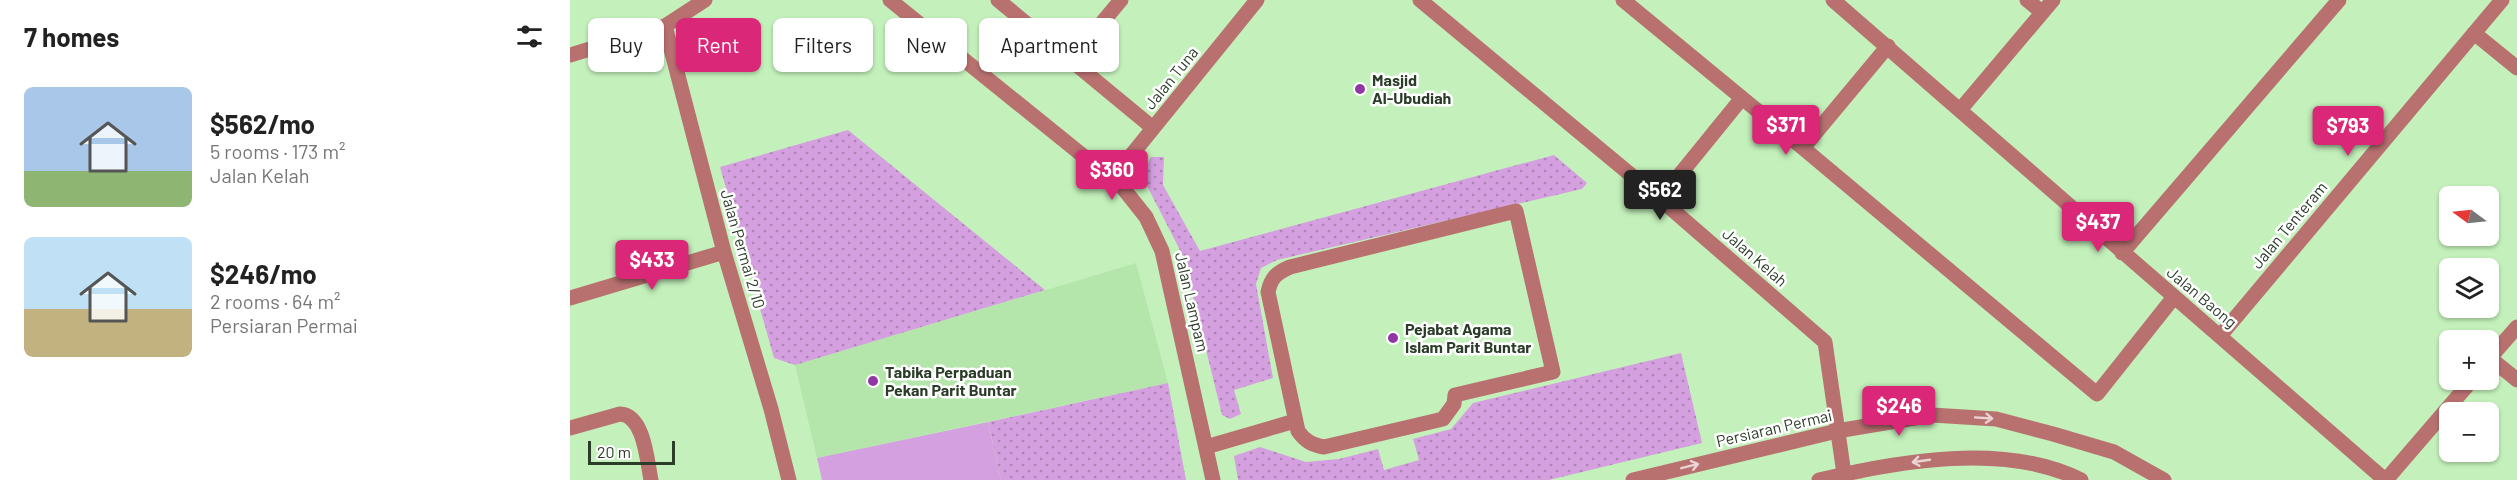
<!DOCTYPE html>
<meta charset="utf-8">
<style>
body{margin:0;font-family:Barlow,sans-serif;background:#f6f6f6;color:#222;height:100vh;display:flex;flex-direction:column;font-size:22px;white-space:nowrap}
*{box-sizing:border-box;margin:0}
p{font-size:20px;color:#767676}
.icon{flex:none;width:33px;height:33px;fill:none;stroke:currentColor;stroke-width:2;stroke-linecap:round;stroke-linejoin:round}
.map{position:relative;flex:1;overflow:hidden}
.details{display:flex;flex-direction:column;background:#fff;width:570px}
.details>*{flex:none}
.guide{position:absolute;left:18px;top:18px;width:570px;height:54px;display:flex;gap:12px}
.needle{width:39px;rotate:285deg}
.fabs{position:absolute;left:1869px;top:186px;display:grid;gap:12px}
.fabs a{display:grid;place-items:center;width:60px;height:60px;border-radius:9px;background:#fff;box-shadow:0 2px 4px #0004;font-size:30px}
.scale{position:absolute;left:18px;bottom:15px;width:87px;box-sizing:border-box;padding-left:6px;border:3px solid #2b3d28;border-top:0;font-size:16px;line-height:21px;white-space:nowrap;color:#2b3d28;-webkit-text-stroke:4px #fff;paint-order:stroke}
.price{position:absolute;translate:-50% -51px;padding:0 14px;border-radius:6px;background:#db2777;color:#fff;font-size:20px;line-height:39px;filter:drop-shadow(0 2px 3px #0008)}
.price::after{content:'';position:absolute;left:50%;top:36px;width:18px;height:14px;margin-left:-9px;background:inherit;clip-path:polygon(0 0,100% 0,50% 100%)}
.price.current{background:#222;color:#fff}
ul{padding:0;list-style:none}
li{display:flex;align-items:center;gap:18px;height:150px;padding:0 24px}
li span{display:grid;place-items:center;flex:none;width:168px;height:120px;border-radius:9px;color:#555}
li>.icon{margin-inline-start:auto}
span .icon{width:72px;height:72px;fill:#fffc;stroke-width:1}
li b{font-size:26px}
h2{display:flex;justify-content:space-between;align-items:center;height:72px;padding:0 24px;font-size:26px}
.tag{padding:0 21px;border-radius:9px;background:#fff;box-shadow:0 2px 4px #0004;font-size:21px;line-height:54px}
.tag.current{background:#db2777;color:#fff}
main{display:flex;flex:1;min-height:0}
.map>svg:first-child{display:block}
</style>
<main>
<section class="details">
<h2>7 homes<svg class="icon" aria-label="filters" viewBox="0 0 24 24"><path d="M4 7h16M4 17h16"/><circle cx="9" cy="7" r="2"/><circle cx="15" cy="17" r="2"/></svg></h2>
<ul>
<li><span style="background:linear-gradient(#a9c7e8 70%,#8fb573 0)"><svg class="icon" aria-label="home" viewBox="0 0 24 24"><path d="M3 11l9-7 9 7M6 9v11h12V9"/></svg></span><div><b>$562/mo</b><p>5 rooms · 173 m²</p><p>Jalan Kelah</p></div></li>
<li><span style="background:linear-gradient(#bfe0f5 60%,#c2b280 0)"><svg class="icon" aria-label="home" viewBox="0 0 24 24"><path d="M3 11l9-7 9 7M6 9v11h12V9"/></svg></span><div><b>$246/mo</b><p>2 rooms · 64 m²</p><p>Persiaran Permai</p></div></li>
</ul>
</section>
<div class="map">
<svg width="1947" height="480" viewBox="0 0 1947 480">
<defs>
<pattern id="grass-dots" width="8" height="8" patternUnits="userSpaceOnUse" patternTransform="scale(1.5)"><rect width="8" height="8" fill="#d5a0df"/><path d="M2 2h.1M6 6h.1" fill="none" stroke="#ad84b5" stroke-width="1.8" stroke-linecap="round"/></pattern>
</defs>
<rect width="100%" height="100%" fill="#c4f1bb"/>
<path fill="#b4e6ab" d="M566 263 598 383 247 458 225 365Z"/>
<path fill="url(#grass-dots)" d="M278 130 475 290 225 365 204 358 150 167Z
M984 155 1017 183 1012 189 707 260 691 268 686 284 703 378 664 390 671 414 660 419 652 415 613 256 575 182 574 171 581 157H594L593 185 630 251Z
M1111 353 1132 443 979 480H668L664 456 690 447 736 462 769 459 808 449 814 470 849 460 843 439 881 429 903 403Z
M598 383 616 480H431L418 422Z"/>
<path fill="#d5a0df" d="M418 422 431 480H252L247 458Z"/>
<g fill="none" stroke-linecap="round" stroke-linejoin="round">
<path stroke="#b97170" stroke-width="15" d="M320 0 553 188 576 217 592 251 643 480
M428 0 583 128
M850 0 1090 199 1255 342 1274 474
M1053 0 1172 98
M1263 0 1815 480
M1457 0 1472 12
M95 26 154 252 201 409 219 480
M1904 33 1947 68
M0 55 95 26 135 0
M500 61 551 0
M1390 110 1483 0
M1233 148 1527 394 1604 297
M542 179 687 0
M1090 199 1172 98 1233 148 1318 46
M946 211 983 372 885 395 884 404 873 419 754 447C742 445 735 441 728 431L698 292C701 278 706 273 720 267Z
M1552 253 1769 0
M0 298 154 252
M1650 336 1932 0
M1920 358 1947 380
M1918 360 1947 327
M0 428 50 414C74 415 77 460 81 480
M636 447 725 421
M1063 480 1267 431 1362 415 1426 419 1483 434 1544 452 1594 480
M1249 480C1328 461 1436 442 1511 480
M1816 480 1902 380"/>
</g>
<defs><path id="oneway-shaft" d="M-6 0H5M1.5-3L5.5 0L1.5 3" fill="none" stroke-width="1.6" stroke-linecap="round" stroke-linejoin="round" transform="scale(1.5)"/></defs>
<g stroke="#ead4d4">
<use href="#oneway-shaft" transform="translate(1414 418) rotate(4)"/>
<use href="#oneway-shaft" transform="translate(1351 461) rotate(172)"/>
<use href="#oneway-shaft" transform="translate(1120 466) rotate(-14)"/>
</g>
<g fill="#9137a3" stroke="#fff" stroke-width="2">
<circle cx="790" cy="89" r="6"/>
<circle cx="823" cy="338" r="6"/>
<circle cx="303" cy="381" r="6"/>
</g>
<g text-anchor="middle" stroke-width="5" stroke-linejoin="round" paint-order="stroke">
<g font-size="16" fill="#2b3d28" stroke="#fff">
<text transform="translate(601 78) rotate(-51)" y="6">Jalan Tuna</text>
<text transform="translate(1719 225) rotate(-50)" y="6">Jalan Tenteram</text>
<text transform="translate(173 249) rotate(74)" y="6">Jalan Permai 2/10</text>
<text transform="translate(1185 257) rotate(41)" y="6">Jalan Kelah</text>
<text transform="translate(1632 297) rotate(40)" y="6">Jalan Baong</text>
<text transform="translate(622 302) rotate(77)" y="6">Jalan Lampam</text>
<text transform="translate(1204 428) rotate(-13)" y="6">Persiaran Permai</text>
</g>
<g font-size="16" font-weight="bold" fill="#2b3d28" stroke="#fff" text-anchor="start">
<text x="802" y="86">Masjid<tspan x="802" dy="18">Al-Ubudiah</tspan></text>
<text x="835" y="335">Pejabat Agama<tspan x="835" dy="18">Islam Parit Buntar</tspan></text>
<text x="315" y="378">Tabika Perpaduan<tspan x="315" dy="18">Pekan Parit Buntar</tspan></text>
</g>
</g>
</svg>
<div class="fabs">
<a><svg class="needle" viewBox="-14 -14 28 28"><path d="M0-13l5 13h-10z" fill="#e53935"/><path d="M0 13l5-13h-10z" fill="#767676"/></svg></a>
<a><svg class="icon" aria-label="layers" viewBox="0 0 24 24"><path d="M12 4l9 5-9 5-9-5zM3 14l9 5 9-5"/></svg></a>
<a>+</a>
<a>−</a>
</div>
<div class="scale">20 m</div>
<b class="price" style="left:1216px;top:156px">$371</b>
<b class="price" style="left:1778px;top:157px">$793</b>
<b class="price" style="left:542px;top:201px">$360</b>
<b class="price current" style="left:1090px;top:221px">$562</b>
<b class="price" style="left:1528px;top:253px">$437</b>
<b class="price" style="left:82px;top:291px">$433</b>
<b class="price" style="left:1329px;top:437px">$246</b>
<div class="guide">
<a class="tag">Buy</a>
<a class="tag current">Rent</a>
<a class="tag">Filters</a>
<a class="tag">New</a>
<a class="tag">Apartment</a>
</div>
</div>
</main>
